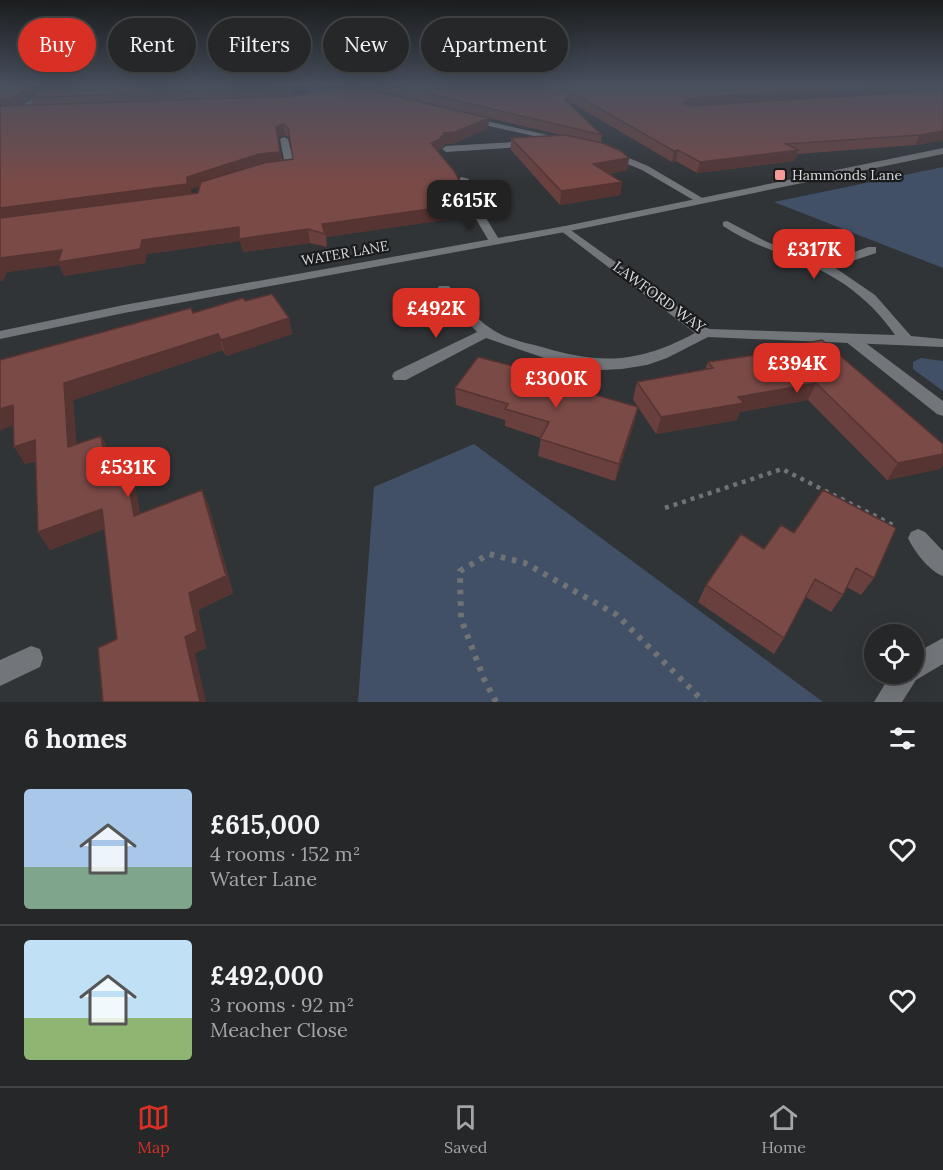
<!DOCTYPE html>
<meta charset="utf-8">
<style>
body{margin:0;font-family:Lora,serif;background:#2d2f31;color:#f1f3f6;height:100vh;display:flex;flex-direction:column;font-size:22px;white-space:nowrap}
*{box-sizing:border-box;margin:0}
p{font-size:20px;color:#a3a5a8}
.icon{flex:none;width:33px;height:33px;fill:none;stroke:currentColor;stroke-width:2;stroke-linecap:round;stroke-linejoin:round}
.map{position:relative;height:702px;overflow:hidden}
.details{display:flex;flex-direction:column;background:#252729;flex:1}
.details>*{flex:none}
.guide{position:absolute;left:18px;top:18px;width:600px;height:54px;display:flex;gap:12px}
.controls{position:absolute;left:864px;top:624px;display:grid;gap:12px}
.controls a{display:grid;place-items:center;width:60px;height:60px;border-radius:50%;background:#252729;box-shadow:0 6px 24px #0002,0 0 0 2px #424446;font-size:30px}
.price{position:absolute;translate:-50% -51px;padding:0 14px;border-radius:12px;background:#d93025;color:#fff;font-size:20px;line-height:39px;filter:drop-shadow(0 2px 3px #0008)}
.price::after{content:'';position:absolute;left:50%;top:36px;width:18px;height:14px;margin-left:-9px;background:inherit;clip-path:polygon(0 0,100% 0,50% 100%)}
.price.on{background:#222;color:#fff}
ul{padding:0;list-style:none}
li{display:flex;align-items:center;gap:18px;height:150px;padding:0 24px}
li+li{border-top:2px solid #424446}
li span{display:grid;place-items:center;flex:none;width:168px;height:120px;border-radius:6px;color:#555}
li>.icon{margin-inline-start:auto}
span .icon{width:72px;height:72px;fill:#fffc;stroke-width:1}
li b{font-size:26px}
h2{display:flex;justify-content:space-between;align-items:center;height:72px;padding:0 24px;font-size:26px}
.chip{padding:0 21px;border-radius:27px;background:#252729;box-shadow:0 6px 24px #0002,0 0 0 2px #424446;font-size:21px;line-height:54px}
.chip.on{background:#d93025;color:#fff}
.menu{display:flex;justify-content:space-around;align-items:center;height:84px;border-top:2px solid #424446;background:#252729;font-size:16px;color:#a3a5a8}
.menu a{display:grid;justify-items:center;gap:3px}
.menu .on{color:#d93025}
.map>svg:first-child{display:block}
</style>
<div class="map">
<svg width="943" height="702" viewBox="0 0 943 702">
<rect width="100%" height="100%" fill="#313437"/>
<path fill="#415067" d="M943 167V268L774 202Z
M921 358 943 361V391L913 369V362Z
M474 444 823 702H358L374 487Z"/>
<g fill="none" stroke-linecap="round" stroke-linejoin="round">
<path stroke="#707375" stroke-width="1.5" stroke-dasharray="1.5 2" stroke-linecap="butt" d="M333 90 341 85"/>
<path stroke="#707375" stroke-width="4.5" stroke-dasharray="4 5" stroke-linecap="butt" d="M665 508 782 469 893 525"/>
<path stroke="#707375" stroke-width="6" stroke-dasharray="4.5 7" stroke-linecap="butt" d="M496 702 484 679 461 619 460 571 489 554 525 563 617 615 704 702"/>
<path fill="#727579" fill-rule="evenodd" d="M284 137 288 139 295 167 290 170H274V166L285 165 280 139Z
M531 141 534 142V146L446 152 442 149 446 146Z
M461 177 469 179 466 185 500 241 498 243H490L456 185Z
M850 334 855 335 943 401V416L937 414 845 341 843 338Z"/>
<path fill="#727579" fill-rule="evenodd" d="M54 85H61L21 114H15V110Z
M469 117 565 139 569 141 565 143 466 121V117Z
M606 151H612L648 166 704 199 695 201 642 170 606 155Z
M727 221 767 242 824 263 868 247H876V253L834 267 875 295 911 336 943 339V347L708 337 667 358 647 365 622 369 602 370 553 361 486 338 406 380H394L392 376 394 372 477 332 439 292 437 289 439 286H449C462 301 474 317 490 328 505 339 524 342 542 347 602 365 639 363 695 333L561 231V227L565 226 709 329 895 335C873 303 843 279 807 264 778 252 750 244 723 226V222Z
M918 529 925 532 943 551V576C929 571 914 551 908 538L911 532Z
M943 638V664L916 680 902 702H874L891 674H914V654Z
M31 646 40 649 43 658 40 667 0 686V660Z"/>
<path fill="#727579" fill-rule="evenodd" d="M943 148V154L565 232 124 313 0 339V331L124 305 565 226Z"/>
</g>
<path fill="#69403d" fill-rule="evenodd" d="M0 85H299L291 96 369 88V85H943V140L915 145 797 154 794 161 697 173 676 161 672 162 570 102 569 104 602 135 601 143 629 158 627 170 608 174 622 182 620 195 560 205 511 150V138L561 135 489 118 488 128 455 143 445 144 440 150 438 151 472 216 326 237 327 247 310 243 243 252 240 241 147 254 145 263 64 276 59 265 7 272 2 281H0ZM373 89 469 113 386 94ZM30 98 33 105 19 106ZM285 135 290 138 293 159 282 160 278 138ZM199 186 198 193 191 194V189Z
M245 301 289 318 292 334 226 356 223 350 73 400 76 444 101 436 110 453 112 462 124 458 133 475 140 514 202 490 209 507 233 593 198 610 206 648 195 653 117 639 104 529 50 550 38 532 36 461 25 464 13 425 0 430V360L193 313Z
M779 348 943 444V465L940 469 887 480 808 400 740 412 737 420 656 434 638 407 634 424 615 481 538 456 541 438 505 426V420L456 405 455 388 528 375 638 407 633 399 637 382 705 370 708 362 778 351Z
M781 525 874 578 861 595 847 587 843 595 831 612 806 597 784 638 774 654 698 602 706 585 764 549Z"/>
<path fill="#553432" d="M32 85H50L16 108 0 109V99Z
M291 85H299L291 96 290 87Z
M898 85H943V91L682 113 684 103 690 98Z
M571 92 570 102 564 110 565 100Z
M489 118 488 128 455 143 445 144 440 150 431 154V143L444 133Z
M283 124 285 135 278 138 282 163 261 166 191 189V197L0 222V208L187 177 276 127Z
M943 131V140L915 145 920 135Z
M678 150 676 161 672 162 674 151Z
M798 150 794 161 697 173 700 162Z
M629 158 627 170 591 177 593 164Z
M622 182 620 195 560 205 561 191Z
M472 203V216L326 237 322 224Z
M239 227 308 229 310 243 243 252 240 241 147 254 145 263 64 276 59 265 7 272 2 281H0V258Z
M289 318 292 334 226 356 221 340Z
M218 334 223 350 73 400 78 464 68 447 64 383Z
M816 383 808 400 740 412 737 420 656 434 661 417 738 397Z
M13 405 23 422 0 430V409Z
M638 407 634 424 615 481 619 464Z
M101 436 110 453 115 482 105 465Z
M35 440 46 457 25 464 14 447Z
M943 454V465L940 469 887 480 898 463Z
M124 458 133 475 144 533 134 516Z
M202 490 209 507 233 593 198 610 206 648 195 653 206 702H200L185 637 189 593Z
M102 509 112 526 50 550 38 532Z"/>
<path fill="#7a4a47" stroke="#553432" stroke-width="1.5" d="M0 85H32L12 98 0 99Z
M49 85H291L290 87 30 98Z
M359 85 386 94 489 118 455 132 444 133 440 139 431 143 454 171 472 203 322 224 325 234 308 229 239 239V227L142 240 140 249 58 262 62 250 0 258V218L198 193 201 182 264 163 293 159 288 128 283 124 276 127 280 152 259 154 187 177V184L0 208V106L292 96Z
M391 85H898L690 98 684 103 690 106 943 90V131L920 135 786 144 798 150 700 162 678 150 674 151 571 92 565 100 602 135Z
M566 135 602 143 621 151 629 158 593 164 622 182 561 191 511 138Z
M272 294 289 318 221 340 218 334 64 383 68 447 101 436 105 465 124 458 134 516 202 490 226 576 189 593 197 631 185 637 200 702H103L98 648 117 639 102 509 38 532 35 440 14 447 13 405 0 409V360L191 308 193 313 243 298 245 301Z
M822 340 943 444V454L898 463 816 383 738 397 744 403 661 417 637 382 713 368 708 362 782 351 779 348Z
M478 357 528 370 526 375 638 407 619 464 540 439 549 422 505 409 508 404 455 388Z
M823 490 896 528 874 578 856 568 843 595 815 579 784 638 706 585 741 534 764 549 781 525 794 533Z"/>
<linearGradient id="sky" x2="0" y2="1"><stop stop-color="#1b1d1e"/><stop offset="0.46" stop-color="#48505e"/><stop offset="1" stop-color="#48505e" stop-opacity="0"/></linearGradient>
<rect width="943" height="183" fill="url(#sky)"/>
<rect fill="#f59b96" stroke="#1a1b1d" stroke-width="2" x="774" y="169" width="12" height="12" rx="3"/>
<g text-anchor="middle" stroke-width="4.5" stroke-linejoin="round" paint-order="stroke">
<g font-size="14" fill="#d9dbdd" stroke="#1a1b1d" text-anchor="start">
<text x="792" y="180">Hammonds Lane</text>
</g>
<g font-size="14" fill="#d9dbdd" stroke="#1a1b1d">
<text transform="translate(345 253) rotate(-10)" y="5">WATER LANE</text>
</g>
<g font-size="15" fill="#d9dbdd" stroke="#1a1b1d">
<text transform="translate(659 297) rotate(36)" y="5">LAWFORD WAY</text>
</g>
</g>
</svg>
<div class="controls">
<a><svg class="icon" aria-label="locate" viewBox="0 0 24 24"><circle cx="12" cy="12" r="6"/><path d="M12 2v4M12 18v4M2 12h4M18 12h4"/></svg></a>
</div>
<b class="price on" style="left:469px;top:231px">£615K</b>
<b class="price" style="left:814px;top:280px">£317K</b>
<b class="price" style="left:436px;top:339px">£492K</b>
<b class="price" style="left:797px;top:394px">£394K</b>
<b class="price" style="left:556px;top:409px">£300K</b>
<b class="price" style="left:128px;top:498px">£531K</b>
<div class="guide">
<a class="chip on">Buy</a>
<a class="chip">Rent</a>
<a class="chip">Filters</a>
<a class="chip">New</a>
<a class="chip">Apartment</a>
</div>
</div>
<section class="details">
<h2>6 homes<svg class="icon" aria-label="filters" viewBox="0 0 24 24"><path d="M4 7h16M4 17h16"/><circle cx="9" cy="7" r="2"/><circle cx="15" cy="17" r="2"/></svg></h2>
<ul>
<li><span style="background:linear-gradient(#a9c7e8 65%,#7fa58c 0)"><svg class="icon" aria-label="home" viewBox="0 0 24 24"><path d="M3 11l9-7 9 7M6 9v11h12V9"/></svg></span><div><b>£615,000</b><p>4 rooms · 152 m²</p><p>Water Lane</p></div><svg class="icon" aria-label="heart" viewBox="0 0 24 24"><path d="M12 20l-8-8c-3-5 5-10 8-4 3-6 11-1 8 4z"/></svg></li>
<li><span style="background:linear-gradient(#bfe0f5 65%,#8fb573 0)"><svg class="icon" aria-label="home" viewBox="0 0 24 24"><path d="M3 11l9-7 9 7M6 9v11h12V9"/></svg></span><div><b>£492,000</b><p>3 rooms · 92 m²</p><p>Meacher Close</p></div><svg class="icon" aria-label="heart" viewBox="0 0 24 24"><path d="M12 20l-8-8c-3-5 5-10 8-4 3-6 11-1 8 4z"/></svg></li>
</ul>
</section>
<nav class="menu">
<a class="on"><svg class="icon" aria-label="map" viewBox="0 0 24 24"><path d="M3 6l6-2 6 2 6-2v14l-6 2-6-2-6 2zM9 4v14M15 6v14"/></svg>Map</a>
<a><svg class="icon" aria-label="saved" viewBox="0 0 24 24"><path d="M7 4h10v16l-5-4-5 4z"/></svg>Saved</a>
<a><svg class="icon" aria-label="home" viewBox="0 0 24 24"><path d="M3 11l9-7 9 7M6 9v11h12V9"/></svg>Home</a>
</nav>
